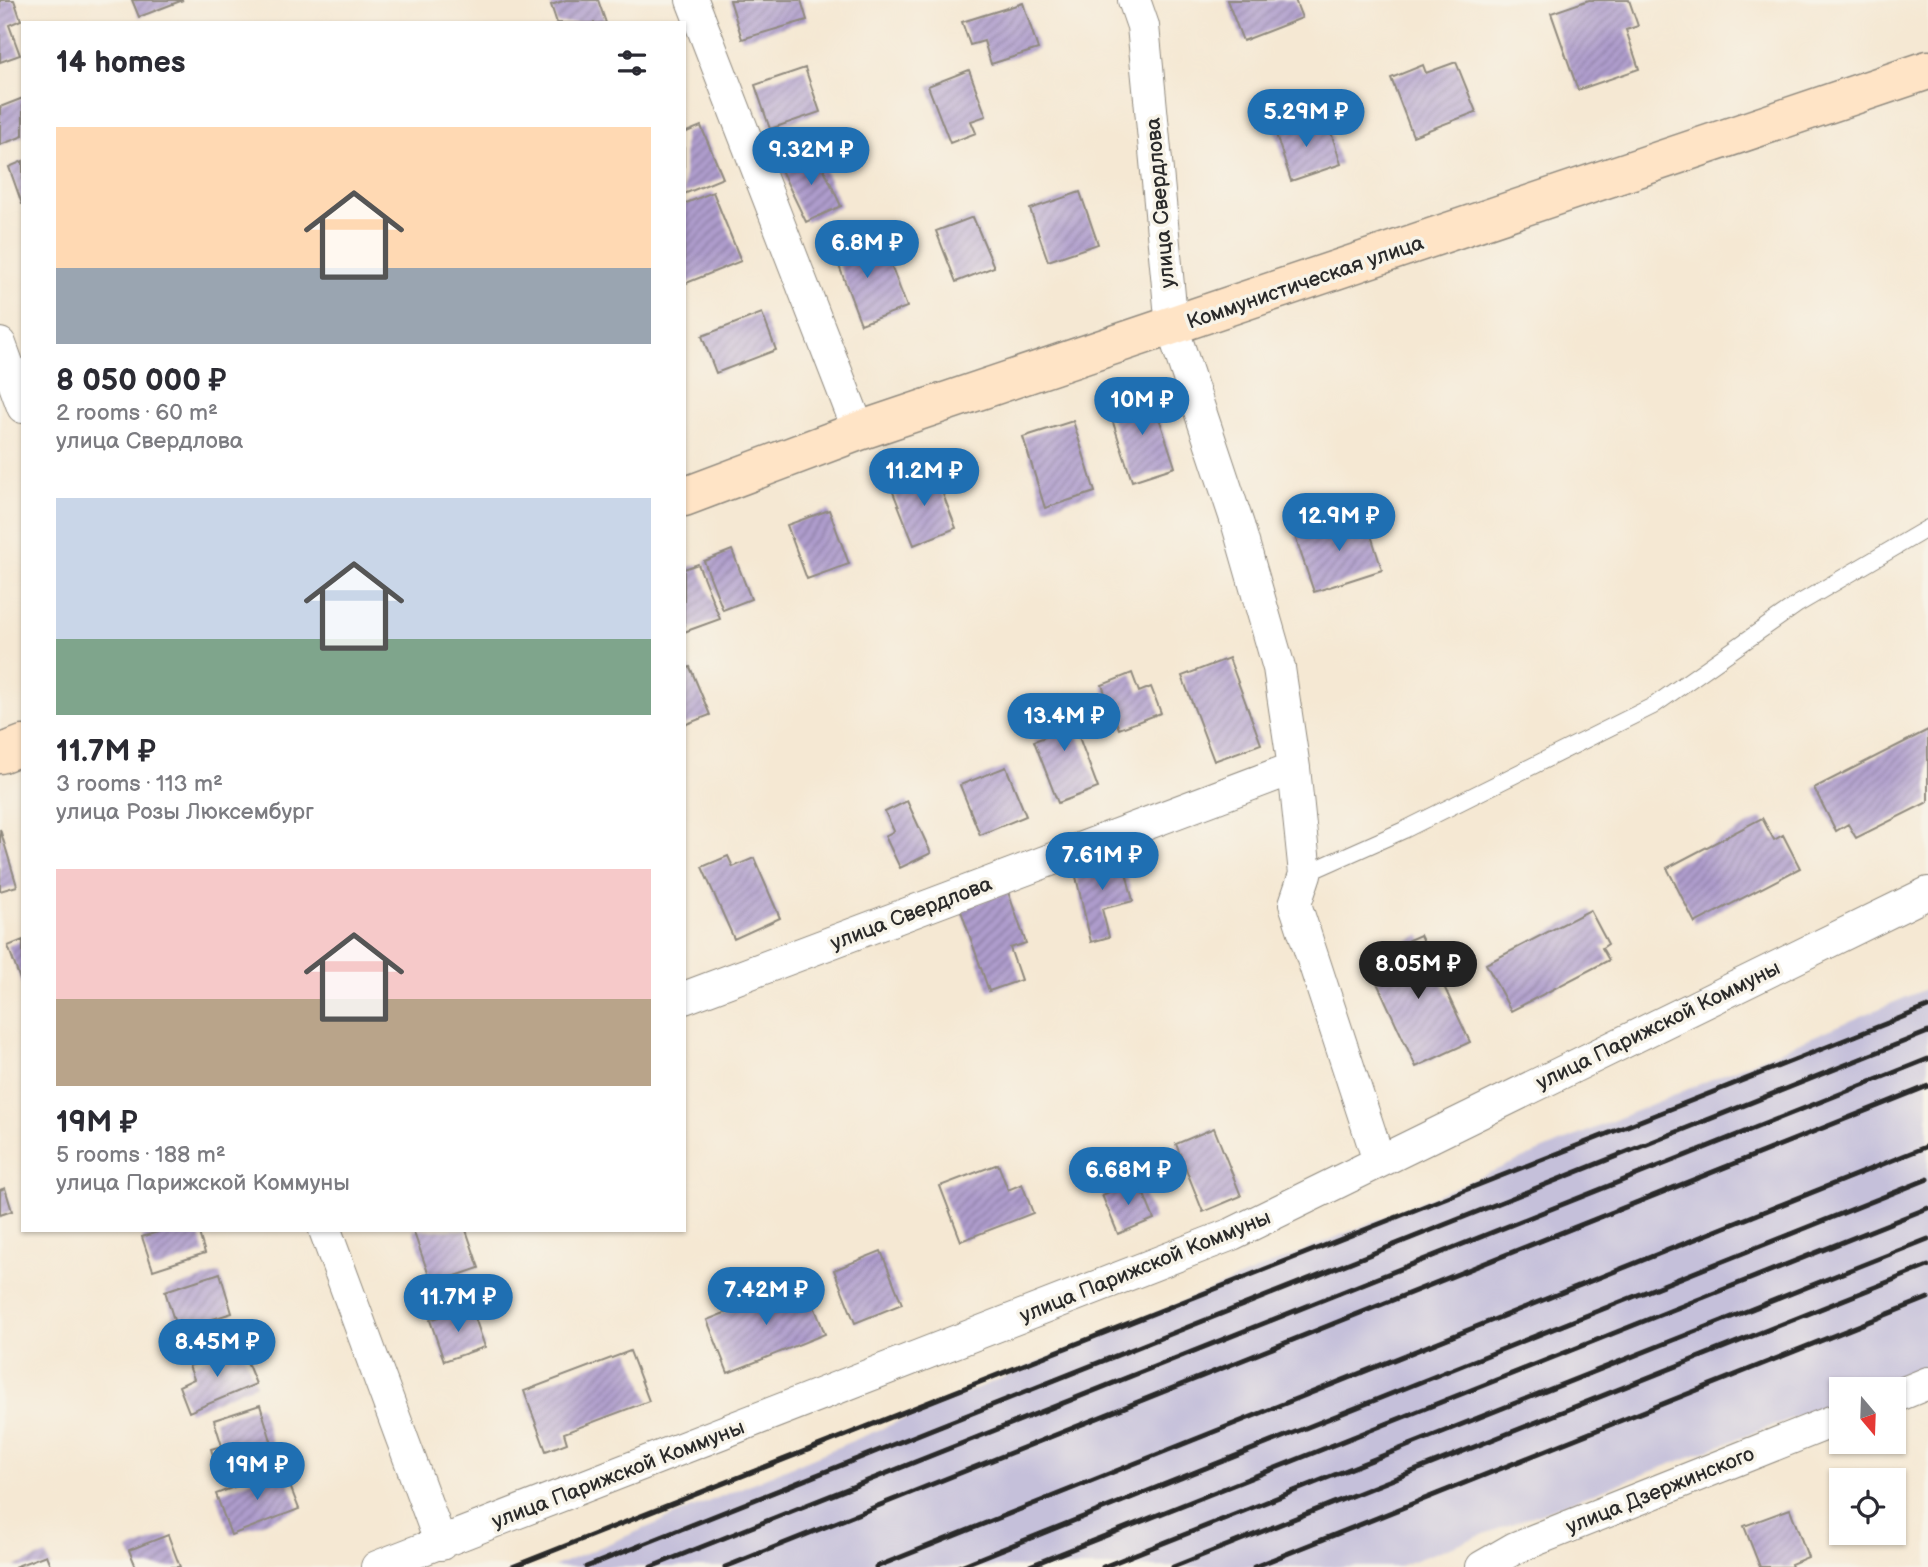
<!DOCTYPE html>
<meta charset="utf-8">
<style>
body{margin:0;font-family:"Balsamiq Sans",sans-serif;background:#f2f2f3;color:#2b2b33;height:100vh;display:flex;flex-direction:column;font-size:26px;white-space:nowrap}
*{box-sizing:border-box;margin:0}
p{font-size:23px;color:#7c7c81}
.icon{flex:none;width:38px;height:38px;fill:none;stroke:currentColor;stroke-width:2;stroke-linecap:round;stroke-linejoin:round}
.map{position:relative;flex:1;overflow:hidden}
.drawer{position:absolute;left:21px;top:21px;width:665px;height:1211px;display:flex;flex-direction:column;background:#fff;border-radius:0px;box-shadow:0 2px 5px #0004}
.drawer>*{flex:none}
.needle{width:46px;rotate:161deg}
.controls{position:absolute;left:1829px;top:1377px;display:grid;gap:14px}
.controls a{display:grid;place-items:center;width:77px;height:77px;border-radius:0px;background:#fff;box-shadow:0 2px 5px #0004;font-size:35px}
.price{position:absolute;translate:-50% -60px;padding:0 16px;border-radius:24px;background:#1f6fb2;color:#fff;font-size:23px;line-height:46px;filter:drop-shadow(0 2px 4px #0008)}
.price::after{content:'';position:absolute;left:50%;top:42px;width:21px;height:16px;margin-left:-10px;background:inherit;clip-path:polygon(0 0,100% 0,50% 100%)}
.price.on{background:#222;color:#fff}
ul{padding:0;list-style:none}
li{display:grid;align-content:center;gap:14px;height:371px;padding:0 35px}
li span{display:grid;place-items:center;height:217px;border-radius:0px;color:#555}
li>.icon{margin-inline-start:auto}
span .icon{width:126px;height:126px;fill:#fffc;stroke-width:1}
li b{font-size:30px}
h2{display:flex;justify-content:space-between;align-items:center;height:84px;padding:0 35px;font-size:30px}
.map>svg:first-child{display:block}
</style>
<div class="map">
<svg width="1928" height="1567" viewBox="0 0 1928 1567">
<defs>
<pattern id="building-hatch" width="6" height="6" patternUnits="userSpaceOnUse" patternTransform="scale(1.75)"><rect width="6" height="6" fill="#ae9ccc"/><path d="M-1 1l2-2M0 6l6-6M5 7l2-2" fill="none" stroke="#8e7fa6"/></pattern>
</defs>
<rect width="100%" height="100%" fill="#f7f3e8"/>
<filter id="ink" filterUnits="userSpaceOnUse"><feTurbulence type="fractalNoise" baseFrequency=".0143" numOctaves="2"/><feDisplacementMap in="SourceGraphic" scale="14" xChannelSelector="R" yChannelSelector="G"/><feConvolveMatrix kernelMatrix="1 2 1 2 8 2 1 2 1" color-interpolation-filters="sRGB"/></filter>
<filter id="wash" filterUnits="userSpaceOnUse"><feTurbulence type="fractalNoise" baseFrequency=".00686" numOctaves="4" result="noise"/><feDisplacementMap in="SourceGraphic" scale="28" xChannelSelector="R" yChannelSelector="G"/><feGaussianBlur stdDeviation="1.57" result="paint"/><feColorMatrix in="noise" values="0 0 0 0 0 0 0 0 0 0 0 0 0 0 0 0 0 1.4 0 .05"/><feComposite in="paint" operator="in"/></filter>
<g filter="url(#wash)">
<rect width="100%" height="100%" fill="#f5e8d3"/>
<path fill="#c5c0da" d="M1928 988V1367L1868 1389 1841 1390V1400L1397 1567H553Z"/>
<g id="blocks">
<path fill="url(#building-hatch)" d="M0 0H14L21 20 9 25 20 55 0 62Z
M132 0H183L139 17Z
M566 0H598L606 23H557L551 5Z
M730 0H801L807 20 742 39Z
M1227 0H1295L1302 18 1243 41Z
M1589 0H1629L1638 26 1626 30 1639 69 1578 90 1551 13Z
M1023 3 1038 49 991 64 984 41 970 45 962 22Z
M1456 62 1476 112 1413 136 1391 78 1423 65 1426 73Z
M805 68 820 112 770 129 755 85Z
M969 70 986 116 971 121 976 133 950 143 928 86Z
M23 98V136L0 145V107Z
M1304 118 1309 132 1329 126 1341 164 1291 181 1274 128Z
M701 126 723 178 684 194V133Z
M816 152 841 206 806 222 780 168Z
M23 161V204H22L9 167Z
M713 192 741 261 684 284V204Z
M1080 192 1098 244 1048 261 1030 209Z
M973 217 994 267 956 282 936 231Z
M847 227 862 267 888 257 907 307 861 324 827 234Z
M762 313 776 350 716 373 702 336Z
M1151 393 1175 467 1132 481 1108 407Z
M1073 421 1095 492 1045 508 1023 437Z
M934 471 956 528 914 545 891 487Z
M829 510 849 564 807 579 787 525Z
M1364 513 1382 570 1314 592 1295 536Z
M732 550 751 599 723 610 704 561Z
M698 564 720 619 684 632V569Z
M1229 658 1261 744 1214 761 1182 676Z
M690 667 710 715 684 725V669Z
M1132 673 1139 692 1151 687 1161 713 1119 729 1102 685Z
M1064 697 1098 788 1058 803 1034 741 1048 736 1037 708Z
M1928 730V802L1856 838 1848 824 1836 831 1814 788Z
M1006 767 1026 816 980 835 960 785Z
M907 801 931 853 900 868 885 836 894 831 885 812Z
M1762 818 1774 840 1783 835 1800 868 1695 923 1667 868Z
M0 829 17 886 0 891Z
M728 856 733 867 754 858 780 918 734 939 702 867Z
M1122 856 1133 901 1102 909 1109 937 1091 942 1074 868Z
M1008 892 1026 943 1010 948 1021 980 989 991 960 908Z
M1590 910 1608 944 1602 948 1609 960 1511 1011 1486 964Z
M1420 935 1470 1042 1416 1067 1366 959Z
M23 940V985H22L8 946Z
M1214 1128 1241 1196 1203 1212 1176 1144Z
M998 1164 1008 1190 1022 1184 1033 1213 961 1241 940 1186Z
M1138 1180 1154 1219 1118 1234 1102 1195Z
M5 1188 12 1211 0 1215V1190Z
M164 1230H198L205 1253 153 1270 142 1237Z
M413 1230H466L479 1268 432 1284Z
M881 1251 902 1304 855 1323 834 1270Z
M220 1273 232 1313 177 1330 165 1291Z
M804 1281 825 1334 728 1373 707 1320Z
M471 1306 485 1347 444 1361 430 1320Z
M240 1345 256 1384 189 1412 179 1386 194 1379 189 1366Z
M630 1351 649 1401 564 1433 567 1443 546 1451 524 1391Z
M260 1405 273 1447 216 1465 211 1449 222 1446 214 1420Z
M283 1468 299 1509 231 1535 216 1494Z
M1790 1509 1808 1557 1791 1564 1792 1567H1760L1744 1526Z
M168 1535 180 1567H136L129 1550Z
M46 1555 51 1567H14Z"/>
</g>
</g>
<g filter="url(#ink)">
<use href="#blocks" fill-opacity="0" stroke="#908a7f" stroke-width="2"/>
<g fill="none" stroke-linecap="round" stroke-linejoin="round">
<defs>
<path id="lane" d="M1305 874 1404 830 1653 706 1798 604 1928 528"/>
<path id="street" d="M692 0 859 431
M1134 0 1143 26 1172 327 1238 525 1279 668 1294 768 1305 874 1295 904 1379 1161
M0 344 23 407
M684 998 1294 768
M325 1230 441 1544
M1894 1397 1928 1383
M377 1567 1232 1234 1928 893
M1482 1567 1515 1548 1841 1418"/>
<path id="secondary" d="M684 497 859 431 1928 70
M0 754 23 745"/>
</defs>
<use href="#lane" stroke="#908a7f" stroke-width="18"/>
<use href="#street" stroke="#908a7f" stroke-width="34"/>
<use href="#secondary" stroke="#908a7f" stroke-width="41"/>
<use href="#lane" stroke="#fff" stroke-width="16"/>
<use href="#street" stroke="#fff" stroke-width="32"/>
<use href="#secondary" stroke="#ffe4c6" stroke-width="38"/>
<path stroke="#2b2b2b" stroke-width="5" d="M512 1567 1928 1007
M586 1567 1928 1032
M651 1567 1928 1059
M725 1567 1928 1086
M876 1567 1928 1146
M958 1567 1928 1179
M1027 1567 1928 1208
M1103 1567 1928 1239
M1173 1567 1928 1266
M1254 1567 1928 1298"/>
</g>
</g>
<g text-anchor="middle" stroke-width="7" stroke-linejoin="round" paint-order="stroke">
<g font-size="21" fill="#2b2b2b" stroke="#f7f3e8">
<text transform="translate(1160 203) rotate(-95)" y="7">улица Свердлова</text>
<text transform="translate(1305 282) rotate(-19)" y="7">Коммунистическая улица</text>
<text transform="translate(911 913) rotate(-21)" y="7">улица Свердлова</text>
<text transform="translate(1658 1025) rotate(-26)" y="7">улица Парижской Коммуны</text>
<text transform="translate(1145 1266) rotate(-22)" y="7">улица Парижской Коммуны</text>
<text transform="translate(618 1474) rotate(-21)" y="7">улица Парижской Коммуны</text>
<text transform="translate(1660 1490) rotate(-22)" y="7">улица Дзержинского</text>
</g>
</g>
</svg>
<div class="controls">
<a><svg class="needle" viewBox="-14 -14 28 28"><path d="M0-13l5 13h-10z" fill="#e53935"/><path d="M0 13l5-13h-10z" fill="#7c7c81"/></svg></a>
<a><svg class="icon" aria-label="locate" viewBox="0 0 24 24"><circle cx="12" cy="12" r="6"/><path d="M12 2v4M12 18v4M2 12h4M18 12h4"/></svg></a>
</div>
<b class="price" style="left:1306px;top:149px">5.29M ₽</b>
<b class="price" style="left:811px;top:187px">9.32M ₽</b>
<b class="price" style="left:867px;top:280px">6.8M ₽</b>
<b class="price" style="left:1142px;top:437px">10M ₽</b>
<b class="price" style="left:924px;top:508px">11.2M ₽</b>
<b class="price" style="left:1339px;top:553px">12.9M ₽</b>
<b class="price" style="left:1064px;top:753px">13.4M ₽</b>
<b class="price" style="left:1102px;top:892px">7.61M ₽</b>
<b class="price on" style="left:1418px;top:1001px">8.05M ₽</b>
<b class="price" style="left:1128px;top:1207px">6.68M ₽</b>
<b class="price" style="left:766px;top:1327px">7.42M ₽</b>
<b class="price" style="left:458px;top:1334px">11.7M ₽</b>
<b class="price" style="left:217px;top:1379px">8.45M ₽</b>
<b class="price" style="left:257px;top:1502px">19M ₽</b>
<section class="drawer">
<h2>14 homes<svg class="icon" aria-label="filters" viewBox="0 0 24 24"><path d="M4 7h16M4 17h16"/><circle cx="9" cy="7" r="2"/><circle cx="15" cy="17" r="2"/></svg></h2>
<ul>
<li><span style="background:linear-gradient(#ffd9b3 65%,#9aa5b1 0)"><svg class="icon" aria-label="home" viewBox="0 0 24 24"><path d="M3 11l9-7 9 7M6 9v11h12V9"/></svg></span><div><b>8 050 000 ₽</b><p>2 rooms · 60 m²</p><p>улица Свердлова</p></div></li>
<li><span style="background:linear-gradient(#c9d6e8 65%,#7fa58c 0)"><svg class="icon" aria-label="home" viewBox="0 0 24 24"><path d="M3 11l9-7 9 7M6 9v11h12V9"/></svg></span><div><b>11.7M ₽</b><p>3 rooms · 113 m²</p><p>улица Розы Люксембург</p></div></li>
<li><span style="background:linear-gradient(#f6c9c9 60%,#b9a48a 0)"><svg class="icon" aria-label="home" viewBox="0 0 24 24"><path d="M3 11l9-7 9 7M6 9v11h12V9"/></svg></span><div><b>19M ₽</b><p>5 rooms · 188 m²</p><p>улица Парижской Коммуны</p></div></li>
</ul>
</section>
</div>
